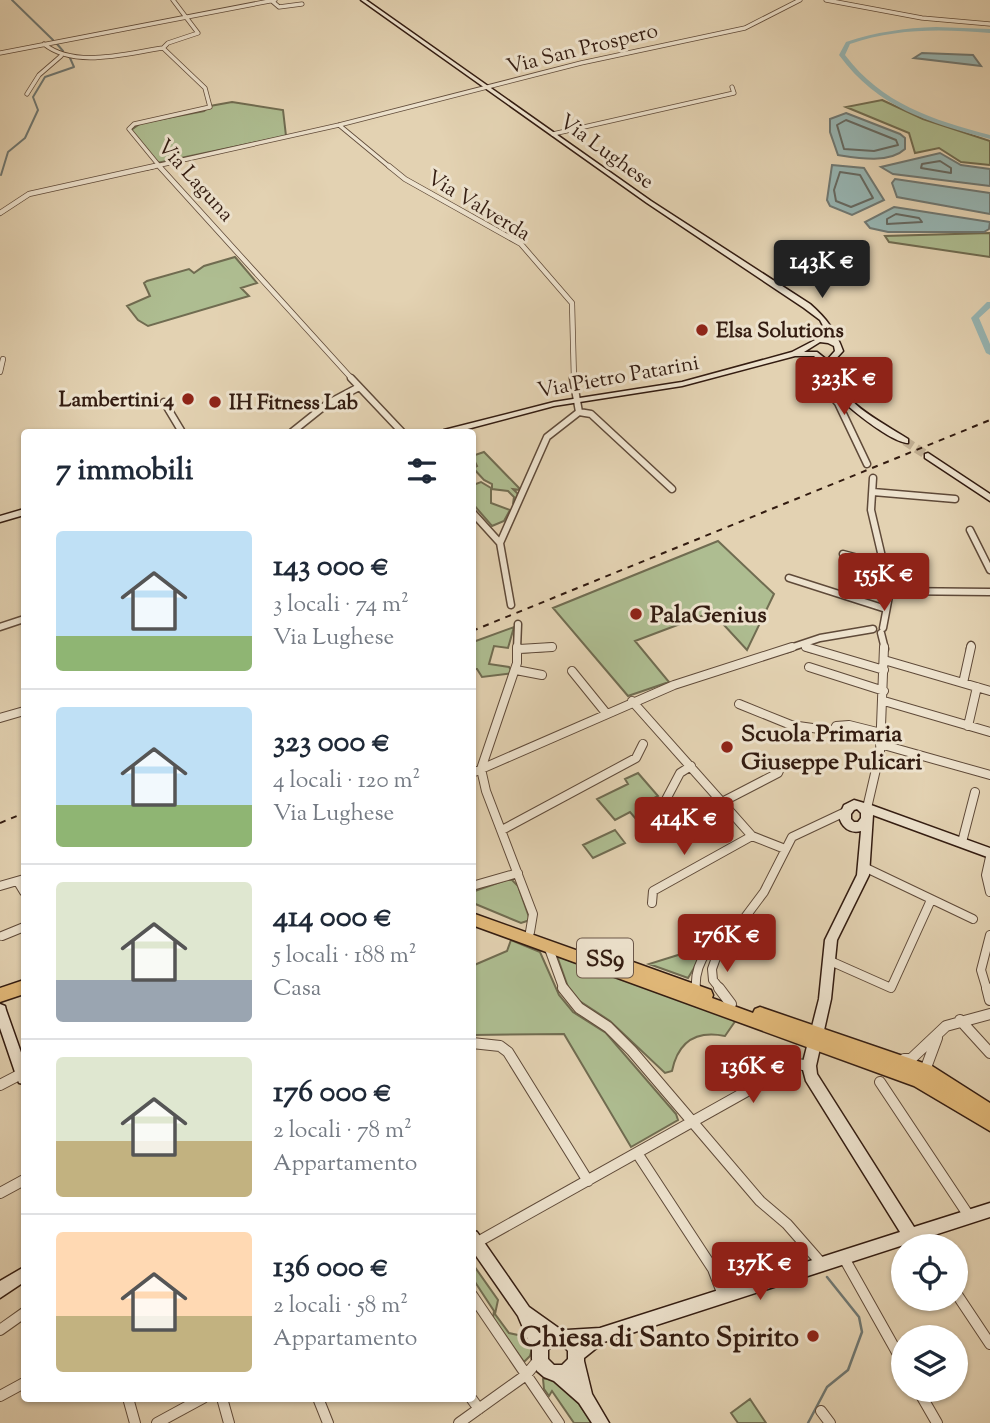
<!DOCTYPE html>
<html lang="it">
<meta charset="utf-8">
<style>
body{margin:0;font-family:"Sorts Mill Goudy",serif;background:#f2f2f3;color:#1f2937;height:100vh;display:flex;flex-direction:column;font-size:26px;white-space:nowrap}
*{box-sizing:border-box;margin:0}
p{font-size:23px;color:#747a83}
.icon{flex:none;width:38px;height:38px;fill:none;stroke:currentColor;stroke-width:2;stroke-linecap:round;stroke-linejoin:round}
.map{position:relative;flex:1;overflow:hidden}
.side{position:absolute;left:21px;top:429px;width:455px;height:973px;display:flex;flex-direction:column;background:#fff;border-radius:7px;box-shadow:0 2px 5px #0004}
.side>*{flex:none}
.controls{position:absolute;left:891px;top:1234px;display:grid;gap:14px}
.controls a{display:grid;place-items:center;width:77px;height:77px;border-radius:50%;background:#fff;box-shadow:0 2px 5px #0004;font-size:35px}
.price{position:absolute;translate:-50% -60px;padding:0 16px;border-radius:7px;background:#8f2418;color:#fff;font-size:23px;line-height:46px;filter:drop-shadow(0 2px 4px #0008)}
.price::after{content:'';position:absolute;left:50%;top:42px;width:21px;height:16px;margin-left:-10px;background:inherit;clip-path:polygon(0 0,100% 0,50% 100%)}
.price.selected{background:#222;color:#fff}
ul{padding:0;list-style:none}
li{display:flex;align-items:center;gap:21px;height:175px;padding:0 35px}
li+li{border-top:2px solid #e0e1e3}
li span{display:grid;place-items:center;flex:none;width:196px;height:140px;border-radius:7px;color:#555}
li>.icon{margin-inline-start:auto}
span .icon{width:84px;height:84px;fill:#fffc;stroke-width:1}
li b{font-size:30px}
h2{display:flex;justify-content:space-between;align-items:center;height:84px;padding:0 35px;font-size:30px}
.map>svg:first-child{display:block}
</style>
<div class="map">
<svg width="990" height="1423" viewBox="0 0 990 1423">
<rect width="100%" height="100%" fill="#e3d2b2"/>
<filter id="stains"><feTurbulence type="fractalNoise" baseFrequency=".00286" numOctaves="4"/><feColorMatrix values="0 0 0 0 .2 0 0 0 0 .09 0 0 0 0 .02 0 0 0 .5 -.17"/></filter>
<radialGradient id="worn" r=".72"><stop offset=".6" stop-color="#630" stop-opacity="0"/><stop offset="1" stop-color="#630" stop-opacity=".3"/></radialGradient>
<path fill="#aebd91" stroke="#706c51" stroke-width="2" d="M882 100 923 119 990 141V165L961 162 939 148 915 153 909 133 846 107Z
M232 102 283 110 286 136 157 163 131 130 141 123 204 111 210 106Z
M990 233V257L889 242 885 236Z
M235 257 257 283 241 288 249 296 148 326 138 320 127 306 150 296 144 283 147 281 189 269 194 273 204 266Z
M484 452 521 490 513 489 518 494 513 504 514 497 508 491 492 489V484L484 480 473 468 477 466 472 456Z
M481 482 491 488V503L510 510 504 521 492 526 473 504V485Z
M718 541 774 594 747 650 712 612 635 641 669 682 628 696 553 608Z
M514 627 508 648 494 646 489 664 509 667 513 673 482 677 477 669H473V642Z
M638 773 658 796 645 803 650 812 636 819 630 812 615 820 597 799 628 784 625 779Z
M615 830 625 843 593 858 583 845Z
M506 880H512L518 886 530 920 521 923 473 903 472 892Z
M714 935 688 978 649 964 678 955Z
M511 940 540 952 559 995 573 1012 606 1033 676 1114 678 1120 631 1147 564 1034 473 1035 472 966 507 951Z
M557 956 736 1020 725 1036C695 1030 678 1042 672 1071L665 1073 610 1021 578 1000 568 987Z
M472 1263 498 1300 495 1314 509 1333 527 1337 533 1345 530 1356 524 1362 493 1318 494 1311 473 1279Z
M549 1378 566 1385 592 1423H574L552 1391 549 1396 544 1389 543 1379Z
M750 1399 766 1423H738L731 1413Z"/>
<path fill="#97b6b4" stroke="#6f7873" stroke-width="2" d="M922 53 973 55 981 66 914 58Z
M846 113 900 134 905 138V149C889 164 857 158 838 155L830 132V119Z
M940 153 961 165 990 169V186L893 174 881 167Z
M832 165 864 168 884 200 852 215 830 206 827 200Z
M895 179 990 193V214L897 197 892 183Z
M894 207 990 222 989 229 984 232H888L870 228 865 222Z"/>
<g fill="none" stroke-linecap="round" stroke-linejoin="round">
<path stroke="#656962" stroke-width="2" d="M846 120 896 140 898 145 874 151 844 149 837 125Z
M940 161 951 168V173L921 168 922 164Z
M840 172 860 175 873 198 851 207 836 201 834 190Z
M896 214 919 218 922 222 887 224V219Z"/>
<path stroke="#6f7873" stroke-width="2" d="M12 0 53 40
M57 44 63 51
M1 175 8 152 25 138 38 110 33 97 45 77 74 67 70 58"/>
<path stroke="#6f7873" stroke-width="2.5" d="M808 1423 827 1387 848 1370 862 1332 859 1317 827 1277"/>
<path fill="#97b6b4" fill-rule="evenodd" d="M936 27 990 29V33C942 29 896 28 850 44L845 55C882 104 933 120 990 135V139C929 123 878 108 839 55L846 42C876 32 905 28 936 27Z
M987 302H990V308L979 318 990 344V355L986 353 971 318Z"/>
<path stroke="#c0ae92" stroke-width="9" stroke-dasharray="9 4.5" stroke-linecap="butt" d="M905 441 928 456"/>
<defs>
<path id="street-far4" d="M826 0 922 18 990 24
M272 1 279 7 302 4
M44 44C75 69 127 53 163 48
M0 53 275 0
M27 94 39 75 61 56
M339 125 391 168
M553 134 734 93 732 87
M147 168 339 125 581 63 745 28 800 0
M161 168 129 129 134 124 210 107 205 88 163 48 168 43 198 33 173 0"/>
<path id="street-far3" d="M159 166 353 380
M389 166 405 179 521 244 572 303 574 380
M0 213 29 194 155 166
M0 372 3 359"/>
<path id="street-far2" d="M351 378 402 432
M829 381 823 385 838 403 867 464
M164 402 182 432
M579 412 591 414 672 489
M292 432 327 404 359 387
M873 478 871 510 890 591 883 628
M873 492 955 499
M472 512 500 543 511 605
M970 530 990 570
M500 543 547 437 579 412 573 378
M843 554 884 565
M789 578 886 609
M890 591 990 592
M0 627 24 619
M881 633 885 649
M806 647 812 649
M517 649 518 624
M524 649 552 647
M787 649 820 638 873 629
M970 649 971 645"/>
<path id="street-far1" d="M517 647V663L481 769 486 791 533 914 530 932
M806 647 884 670
M519 649 552 647
M884 660 990 691
M809 667 884 691
M516 670 542 675
M572 671 606 713
M963 683 971 647
M632 701 752 836 785 849
M884 701 990 732
M739 704 791 725 834 731 836 726 849 725 881 733
M0 718 24 711
M968 726 977 687
M880 744 990 775
M472 773 674 685 792 647
M722 802 778 773 783 762
M867 808 880 752 884 647
M652 826 680 773 691 766
M502 830 636 758 643 744
M962 842 975 792
M990 857 986 875 990 892
M864 867 973 919
M18 882 24 892
M0 886 24 879
M472 886 518 873
M652 903 653 891 752 836
M2 936 24 927
M548 946 564 990
M828 960 891 988 931 900
M696 990C693 960 715 938 738 921
M721 990 713 980 712 969 717 955 764 892 792 837 843 813
M987 990 981 970 990 935"/>
<path id="street" d="M563 988 579 1008 608 1027 632 1051 760 1201 787 1224 822 1264
M719 988 731 1004
M987 988 990 1000
M960 1020 990 1053
M472 1043 500 1046 508 1052 588 1181
M904 1059H911L946 1026 990 1014
M924 1073 937 1038
M880 1082 969 1216
M0 1085 23 1073
M637 1153 713 1269 723 1295
M0 1193 24 1180
M915 1234 923 1246
M474 1244 781 1072 798 1064 809 1066
M844 1258 903 1363
M956 1293 990 1344
M472 1295 559 1423
M0 1330 24 1313
M918 1390 937 1423
M0 1396 24 1383
M128 1398 135 1423
M222 1398 229 1423
M318 1398 328 1423
M471 1398 479 1409
M821 1411 830 1423
M157 1423 203 1398
M459 1423 526 1375 540 1358"/>
<path id="secondary" d="M361 0H366L651 201 810 304C826 318 836 331 843 351L831 364C839 403 877 419 908 439V443C892 443 842 404 832 389 827 382 827 370 822 364 820 361 817 359 814 356H795L682 386 554 406 456 432H443L444 430 554 402 682 382 792 352 817 339H830L820 320 804 308 647 203ZM820 342 828 343 834 346 835 351 827 360 817 352H804Z
M928 453 990 494V501L925 458V454Z
M24 509V515L0 522V516Z
M854 800 871 805 990 848V858L873 815 869 875 837 940 831 999 816 1066 817 1074 914 1227 990 1203V1217L604 1342 584 1358V1361L592 1394 609 1423H592L579 1403 554 1381 544 1377 537 1371 532 1359V1349L518 1316 472 1250V1230L477 1232 529 1307 560 1329 567 1330 600 1328 900 1232 806 1081 802 1066 819 999 825 940 857 875 861 831C850 834 841 827 839 816L844 805ZM857 809 861 813V818L858 822H854L851 819V814L854 810ZM554 1344H562L568 1351V1359L562 1365H554L548 1359V1350Z
M0 1004 5 1006 6 1010 24 1061V1084L19 1083 17 1078 0 1028Z
M24 1267V1282L0 1298V1281Z"/>
<path id="primary" d="M472 913 598 958 600 953 605 952 711 990 713 995 712 998 753 1013 755 1009 760 1007 932 1066 990 1103V1131L914 1086 472 925Z
M24 980V994L0 1002V988Z"/>
</defs>
<use href="#street-far4" stroke="#5f4a39" stroke-width="5"/>
<use href="#street-far3" stroke="#5f4a39" stroke-width="6"/>
<use href="#street-far2" stroke="#5f4a39" stroke-width="9"/>
<use href="#street-far1" stroke="#5f4a39" stroke-width="10"/>
<use href="#street" stroke="#5f4a39" stroke-width="12"/>
<use href="#secondary" stroke="#331c11" stroke-width="3"/>
<use href="#primary" stroke="#331c11" stroke-width="3"/>
<use href="#street-far4" stroke="#ede2cd" stroke-width="3.5"/>
<use href="#street-far3" stroke="#ede2cd" stroke-width="4.5"/>
<use href="#street-far2" stroke="#ede2cd" stroke-width="6"/>
<use href="#street-far1" stroke="#ede2cd" stroke-width="8"/>
<use href="#street" stroke="#ede2cd" stroke-width="10"/>
<use href="#secondary" fill="#ede2cd" fill-rule="evenodd"/>
<use href="#primary" fill="#e2b979" fill-rule="evenodd"/>
<path stroke="#331c11" stroke-width="2" stroke-dasharray="6 6" stroke-linecap="butt" d="M472 631 990 420
M0 823 24 813"/>
</g>
<g fill="#8f2418" stroke="#ede2cd" stroke-width="2.5">
<circle cx="702" cy="330" r="7"/>
<circle cx="188" cy="399" r="7"/>
<circle cx="215" cy="402" r="7"/>
<circle cx="636" cy="614" r="7"/>
<circle cx="727" cy="747" r="7"/>
<circle cx="813" cy="1336" r="7"/>
</g>
<g text-anchor="middle" stroke-width="6" stroke-linejoin="round" paint-order="stroke">
<g font-size="21" fill="#331c11" stroke="#ede2cd">
<text transform="translate(582 48) rotate(-14)" y="7">Via San Prospero</text>
<text transform="translate(607 151) rotate(36)" y="7">Via Lughese</text>
<text transform="translate(196 180) rotate(48)" y="7">Via Laguna</text>
<text transform="translate(479 205) rotate(31)" y="7">Via Valverda</text>
<text transform="translate(618 376) rotate(-10)" y="7">Via Pietro Patarini</text>
</g>
<g font-size="21" font-weight="bold" fill="#331c11" stroke="#ede2cd" text-anchor="start">
<text x="716" y="337">Elsa Solutions</text>
<text x="174" y="406" text-anchor="end">Lambertini 4</text>
<text x="229" y="409">IH Fitness Lab</text>
</g>
<rect fill="#ede2cd" stroke="#6b5749" stroke-width="2" x="577" y="938.5" width="56" height="39" rx="5"/>
<g font-size="23" font-weight="bold" fill="#331c11">
<text x="605" y="966">SS9</text>
</g>
<g font-size="24" font-weight="bold" fill="#331c11" stroke="#ede2cd" text-anchor="start">
<text x="650" y="622">PalaGenius</text>
<text x="741" y="741">Scuola Primaria<tspan x="741" dy="28">Giuseppe Pulicari</tspan></text>
</g>
<g font-size="28" font-weight="bold" fill="#331c11" stroke="#ede2cd" text-anchor="end">
<text x="799" y="1346">Chiesa di Santo Spirito</text>
</g>
</g>
<rect width="100%" height="100%" filter="url(#stains)"/>
<rect width="100%" height="100%" fill="url(#worn)"/>
</svg>
<div class="controls">
<a><svg class="icon" aria-label="locate" viewBox="0 0 24 24"><circle cx="12" cy="12" r="6"/><path d="M12 2v4M12 18v4M2 12h4M18 12h4"/></svg></a>
<a><svg class="icon" aria-label="layers" viewBox="0 0 24 24"><path d="M12 4l9 5-9 5-9-5zM3 14l9 5 9-5"/></svg></a>
</div>
<b class="price selected" style="left:822px;top:300px">143K €</b>
<b class="price" style="left:844px;top:417px">323K €</b>
<b class="price" style="left:884px;top:613px">155K €</b>
<b class="price" style="left:684px;top:857px">414K €</b>
<b class="price" style="left:727px;top:974px">176K €</b>
<b class="price" style="left:753px;top:1105px">136K €</b>
<b class="price" style="left:760px;top:1302px">137K €</b>
<section class="side">
<h2>7 immobili<svg class="icon" aria-label="filters" viewBox="0 0 24 24"><path d="M4 7h16M4 17h16"/><circle cx="9" cy="7" r="2"/><circle cx="15" cy="17" r="2"/></svg></h2>
<ul>
<li><span style="background:linear-gradient(#bfe0f5 75%,#8fb573 0)"><svg class="icon" aria-label="home" viewBox="0 0 24 24"><path d="M3 11l9-7 9 7M6 9v11h12V9"/></svg></span><div><b>143 000 €</b><p>3 locali · 74 m²</p><p>Via Lughese</p></div></li>
<li><span style="background:linear-gradient(#bfe0f5 70%,#8fb573 0)"><svg class="icon" aria-label="home" viewBox="0 0 24 24"><path d="M3 11l9-7 9 7M6 9v11h12V9"/></svg></span><div><b>323 000 €</b><p>4 locali · 120 m²</p><p>Via Lughese</p></div></li>
<li><span style="background:linear-gradient(#dfe7d0 70%,#9aa5b1 0)"><svg class="icon" aria-label="home" viewBox="0 0 24 24"><path d="M3 11l9-7 9 7M6 9v11h12V9"/></svg></span><div><b>414 000 €</b><p>5 locali · 188 m²</p><p>Casa</p></div></li>
<li><span style="background:linear-gradient(#dfe7d0 60%,#c2b280 0)"><svg class="icon" aria-label="home" viewBox="0 0 24 24"><path d="M3 11l9-7 9 7M6 9v11h12V9"/></svg></span><div><b>176 000 €</b><p>2 locali · 78 m²</p><p>Appartamento</p></div></li>
<li><span style="background:linear-gradient(#ffd9b3 60%,#c2b280 0)"><svg class="icon" aria-label="home" viewBox="0 0 24 24"><path d="M3 11l9-7 9 7M6 9v11h12V9"/></svg></span><div><b>136 000 €</b><p>2 locali · 58 m²</p><p>Appartamento</p></div></li>
</ul>
</section>
</div>
